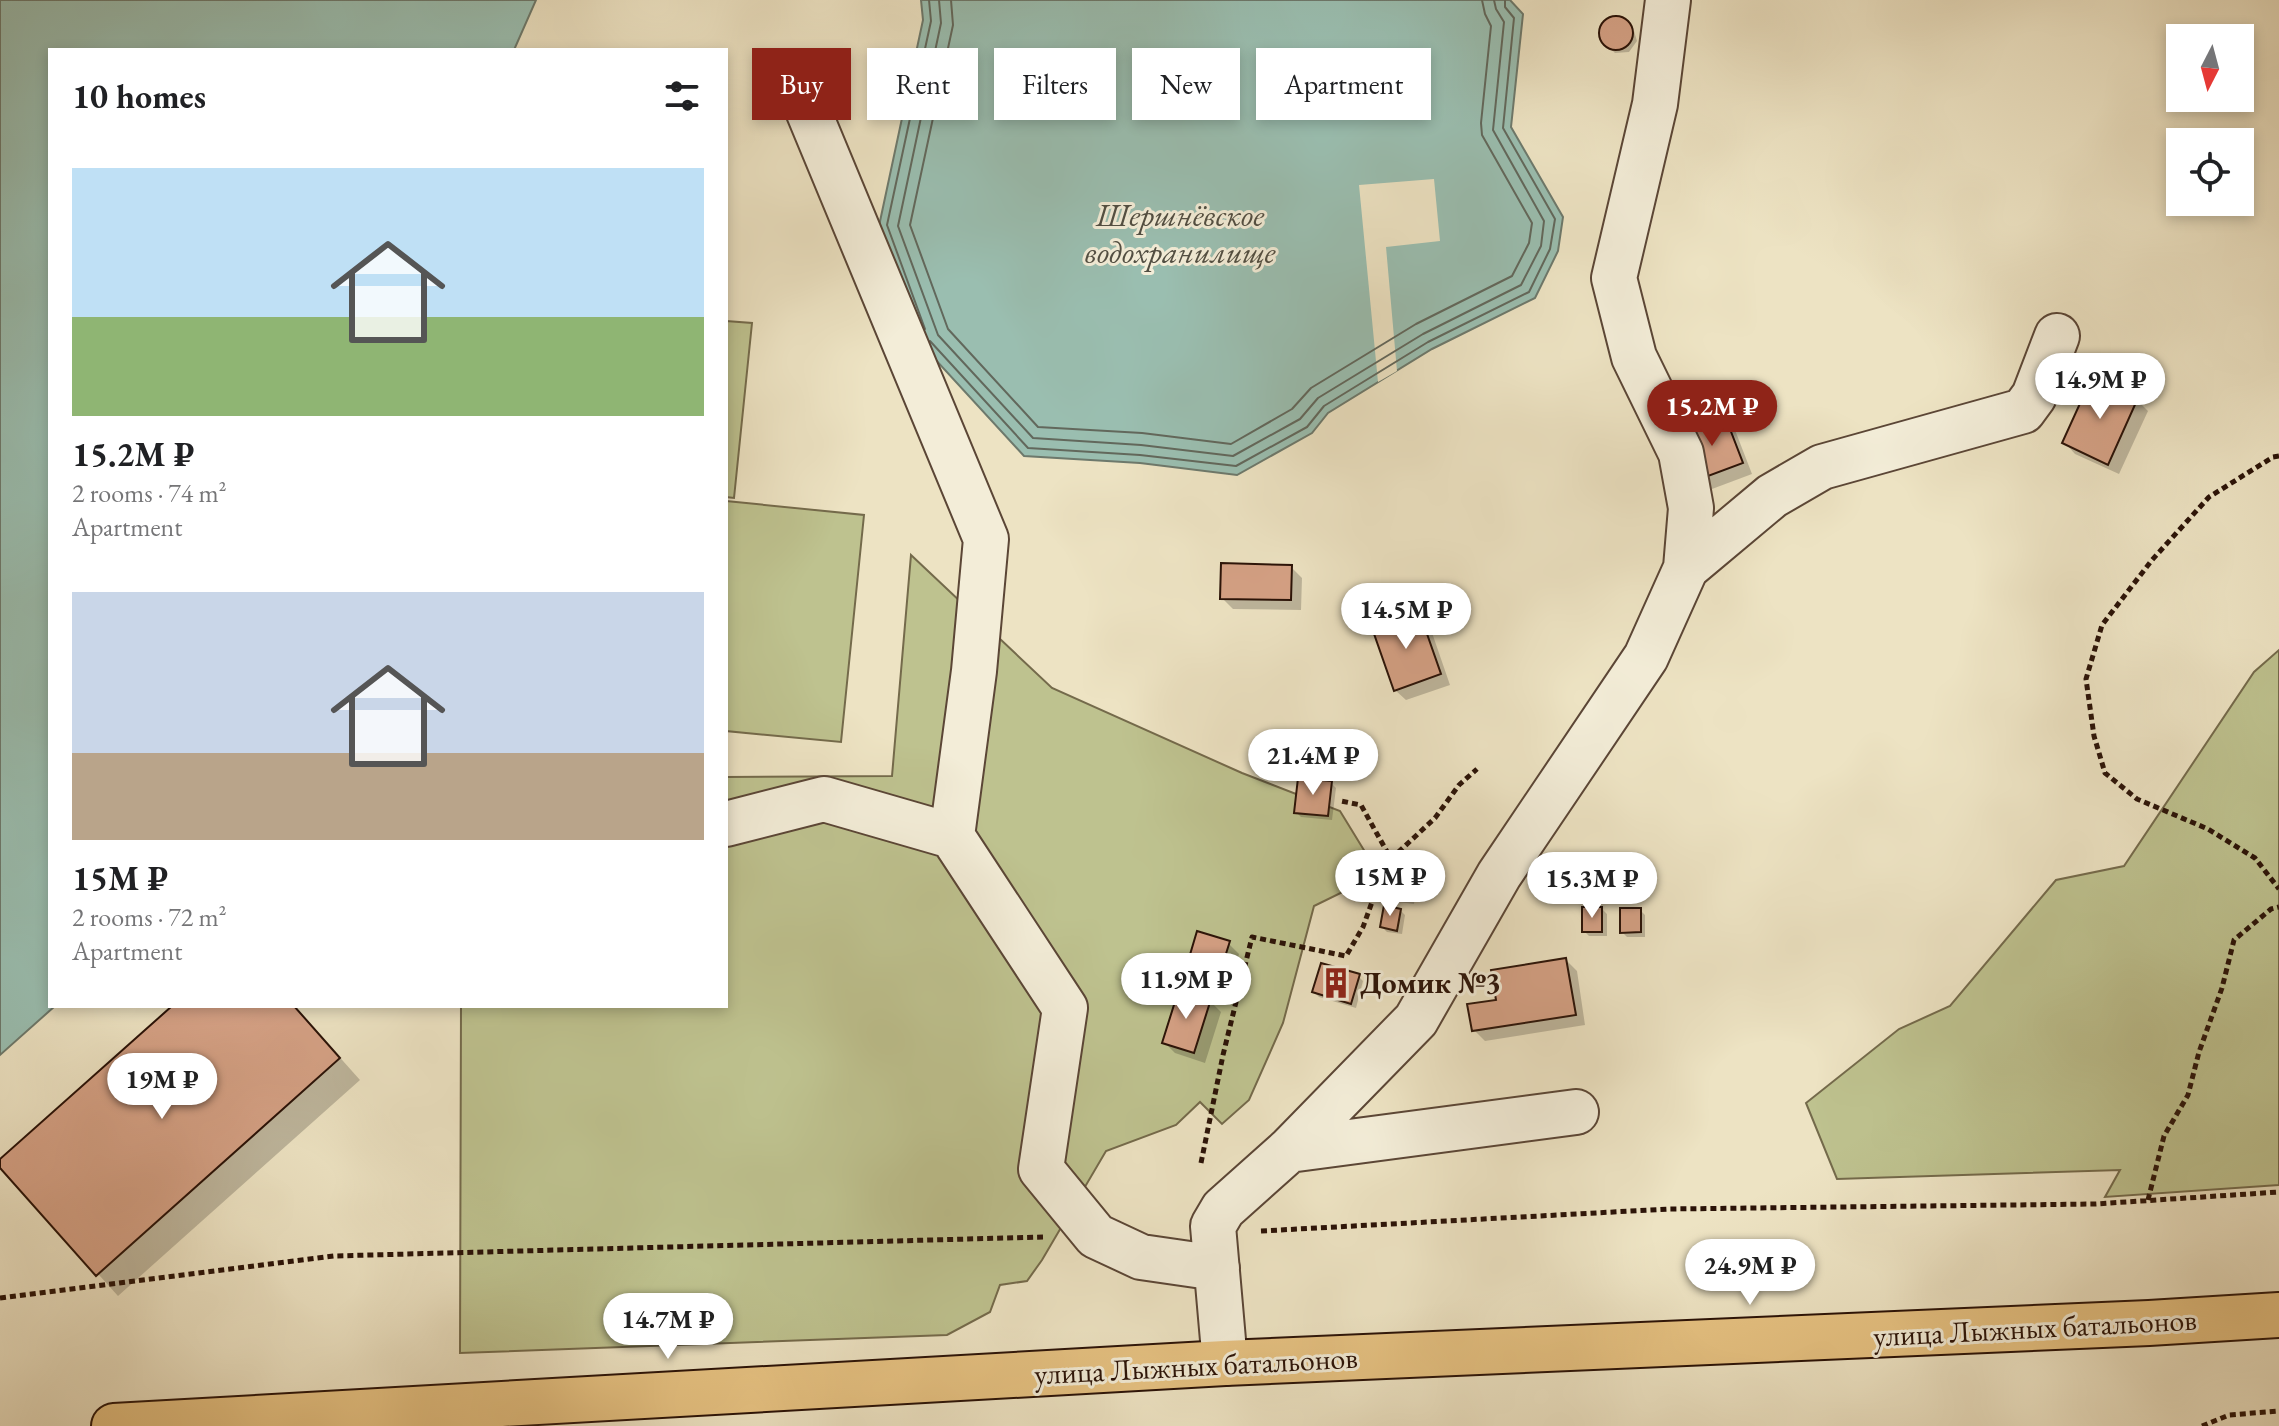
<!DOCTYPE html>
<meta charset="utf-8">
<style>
body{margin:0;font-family:"EB Garamond",serif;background:#f6f6f6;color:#202124;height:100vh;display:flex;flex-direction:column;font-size:30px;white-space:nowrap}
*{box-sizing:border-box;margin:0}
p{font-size:26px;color:#757577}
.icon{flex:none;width:44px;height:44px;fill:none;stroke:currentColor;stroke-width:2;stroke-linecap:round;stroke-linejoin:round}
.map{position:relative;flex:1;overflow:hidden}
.sheet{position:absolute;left:48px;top:48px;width:680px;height:960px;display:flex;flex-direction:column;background:#fff;border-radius:0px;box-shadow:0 4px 12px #0003}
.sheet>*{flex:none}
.hud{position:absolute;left:752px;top:48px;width:760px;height:72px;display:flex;gap:16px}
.needle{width:52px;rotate:186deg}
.fabs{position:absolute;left:2166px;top:24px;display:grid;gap:16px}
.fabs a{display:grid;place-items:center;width:88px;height:88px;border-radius:0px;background:#fff;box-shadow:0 4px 12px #0003;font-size:40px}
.price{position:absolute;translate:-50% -68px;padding:0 18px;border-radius:28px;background:#fff;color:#222;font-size:26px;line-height:52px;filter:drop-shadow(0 2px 4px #0008)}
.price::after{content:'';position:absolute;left:50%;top:48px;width:24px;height:18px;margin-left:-12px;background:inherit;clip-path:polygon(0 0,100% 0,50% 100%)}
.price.active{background:#8f2418;color:#fff}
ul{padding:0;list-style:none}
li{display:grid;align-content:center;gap:16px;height:424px;padding:0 24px}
li span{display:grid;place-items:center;height:248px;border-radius:0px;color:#555}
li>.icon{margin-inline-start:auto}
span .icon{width:144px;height:144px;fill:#fffc;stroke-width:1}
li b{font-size:34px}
h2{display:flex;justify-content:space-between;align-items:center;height:96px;padding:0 24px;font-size:34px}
.tag{padding:0 28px;border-radius:0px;background:#fff;box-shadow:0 4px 12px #0003;font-size:28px;line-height:72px}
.tag.active{background:#8f2418;color:#fff}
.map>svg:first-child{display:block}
</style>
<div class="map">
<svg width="2279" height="1426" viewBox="0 0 2279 1426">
<rect width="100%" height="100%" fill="#ede3c3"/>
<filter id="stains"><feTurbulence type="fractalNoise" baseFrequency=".0025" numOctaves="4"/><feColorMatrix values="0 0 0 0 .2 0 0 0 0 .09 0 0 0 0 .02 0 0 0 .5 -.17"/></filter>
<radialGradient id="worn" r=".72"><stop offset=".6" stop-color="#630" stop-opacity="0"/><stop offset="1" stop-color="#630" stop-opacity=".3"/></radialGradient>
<path fill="#bec28f" stroke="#746a4b" stroke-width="2" d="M726 321 752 323 734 498 726 497Z
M726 501 864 515 841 742 726 731Z
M911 555 1052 688 1242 773 1340 811 1370 860 1357 885 1314 906 1283 1023 1249 1100 1222 1124 1200 1102 1176 1125 1106 1151 1042 1260 1027 1281 1000 1285 990 1312 947 1335 460 1353 461 1006H726V777L892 776Z
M2279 650V1185L2105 1197 2120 1170 1837 1179 1806 1103 1899 1029 1950 1006 2056 880 2124 866 2254 672Z"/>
<path fill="#9abeb0" stroke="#6d796c" stroke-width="2" d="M0 0H536L514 50H50V1006H55L0 1055Z
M921 0H1510L1523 14 1511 127 1563 217 1558 251 1535 298 1432 349 1328 413 1312 433 1237 475 1140 463 1024 456 922 345 879 226 923 20Z"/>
<path fill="#ede3c3" d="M1434 179 1440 241 1386 247 1397 371 1378 382 1359 185Z"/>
<path fill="#0003" d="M1610 19H1620L1634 31 1637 41 1629 52 1615 53 1602 40V26Z
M2137 400 2148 411 2119 474 2075 454 2065 443Z
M1724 419 1735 430 1752 474 1712 489 1701 478Z
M1291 567 1302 578 1301 610 1233 609 1222 598Z
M1418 613 1429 624 1450 685 1406 700 1395 690Z
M1331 783 1336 788 1332 820 1301 817 1296 812Z
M1411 881 1416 886 1414 904 1398 902 1393 897Z
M1602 909 1607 914V936H1589L1584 931Z
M1400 910 1405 915 1402 934 1387 932 1382 927Z
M1640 910 1645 915V937H1627L1622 932Z
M1228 943 1239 954 1224 1004 1209 1000 1221 1012 1205 1063 1175 1053 1164 1042 1195 996 1183 984Z
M1566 960 1577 971 1585 1025 1485 1041 1474 1030 1498 1002Z
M1358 976 1363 981 1356 1008 1319 997 1314 992Z
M175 1006H294L360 1080 118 1296 0 1165V1162Z"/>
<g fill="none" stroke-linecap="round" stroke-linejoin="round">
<path stroke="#62685c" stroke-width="2" d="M939 0 941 23 898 226 938 335 1033 438 1141 445 1233 456 1300 419 1318 398 1423 334 1521 285 1541 246 1544 221 1493 130 1504 22 1496 9 1494 0
M951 0 953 25 910 225 948 329 1038 427 1142 433 1231 444 1292 409 1311 388 1416 324 1512 276 1529 243 1532 223 1482 135 1481 123 1491 26 1485 14 1482 0
M925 329 887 225 931 21 929 0
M930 341 1028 448 1140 455 1236 466 1307 427 1324 406 1428 342 1529 292 1550 249 1555 219 1503 128 1514 18 1505 7V0"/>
</g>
<path fill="#d5a185" stroke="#2a1207" stroke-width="2" d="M1599 33a17 17 0 1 1 34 0a17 17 0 1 1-34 0Z
M2092 377 2138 398 2108 465 2062 443Z
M1725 416 1743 463 1700 479 1682 432Z
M1221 563 1292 565 1291 600 1220 599Z
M1419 611 1441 674 1394 691 1372 628Z
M1298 778 1332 781 1328 816 1294 813Z
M1394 876 1412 879 1409 900 1391 898Z
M1384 905 1401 909 1397 931 1380 927Z
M1582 907H1602V932H1582Z
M1620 908H1641V932L1620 933Z
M1197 931 1230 941 1213 995 1181 985Z
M1566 958 1576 1015 1472 1031 1467 1004 1496 1000 1491 970Z
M1321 963 1360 974 1351 1004 1312 992Z
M1179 989 1211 999 1194 1053 1162 1043Z
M172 1006H294L340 1058 96 1276 0 1168V1159Z"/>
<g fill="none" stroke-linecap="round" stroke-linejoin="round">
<defs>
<path id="minor" d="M795 79 986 539 974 671 952 836 1065 1008 1041 1169 1096 1236 1141 1257 1217 1268
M1686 568 1772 496 1822 467 2023 411 2034 396 2057 336
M726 824 824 799 952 836
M1289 1150 1576 1112
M1225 1363 1213 1226 1223 1209 1289 1150 1416 1020 1499 875 1646 657 1686 568 1691 508 1681 453 1634 357 1614 278 1655 104 1668 0"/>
<path id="major" d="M114 1426 1225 1363 2149 1323 2279 1315"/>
</defs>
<use href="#minor" stroke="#5b4636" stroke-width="48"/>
<use href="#major" stroke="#2a1207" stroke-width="48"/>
<path stroke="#2a1207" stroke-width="5" stroke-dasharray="6 4" stroke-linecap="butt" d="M2279 456 2273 457 2209 497 2152 560 2102 625 2086 679 2094 736 2105 773 2137 799 2208 829 2255 858 2279 889
M1391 859 1435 818 1459 785 1477 769
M1541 886 1636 883
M1201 1163 1223 1055 1252 937 1346 956 1363 927 1380 880 1391 859 1361 805 1341 801
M2148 1200 2164 1136 2188 1095 2199 1052 2222 988 2234 940 2271 909 2279 907
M1261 1231 1669 1209 2095 1204 2279 1192
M0 1298 334 1256 1043 1237
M2202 1426 2229 1415 2279 1411"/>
<use href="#minor" stroke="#f3edd8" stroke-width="44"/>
<use href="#major" stroke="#e6c282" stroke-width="44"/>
</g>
<defs>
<symbol id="building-bare" viewBox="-9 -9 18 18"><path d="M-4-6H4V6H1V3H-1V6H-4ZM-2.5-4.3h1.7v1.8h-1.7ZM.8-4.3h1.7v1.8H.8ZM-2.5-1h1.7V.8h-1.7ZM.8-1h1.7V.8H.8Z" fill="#8f2418" stroke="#f3edd8" stroke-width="2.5" paint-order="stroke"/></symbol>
</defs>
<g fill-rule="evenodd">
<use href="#building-bare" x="1314" y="961" width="44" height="44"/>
</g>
<g text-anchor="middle" stroke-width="6" stroke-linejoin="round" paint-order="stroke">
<g font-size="30" font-weight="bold" fill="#2a1207" stroke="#f3edd8" text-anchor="start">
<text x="1360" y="993">Домик №3</text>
</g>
<g font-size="30" fill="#2a1207" stroke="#f3edd8">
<text transform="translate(2035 1328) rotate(-3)" y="10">улица Лыжных батальонов</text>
<text transform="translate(1196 1366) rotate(-3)" y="10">улица Лыжных батальонов</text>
</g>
<g font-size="32" font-style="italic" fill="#514e42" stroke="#f3edd8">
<text x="1180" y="226">Шершнёвское<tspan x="1180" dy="37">водохранилище</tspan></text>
</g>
</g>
<rect width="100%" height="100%" filter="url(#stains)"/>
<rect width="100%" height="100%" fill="url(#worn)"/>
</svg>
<div class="fabs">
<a><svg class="needle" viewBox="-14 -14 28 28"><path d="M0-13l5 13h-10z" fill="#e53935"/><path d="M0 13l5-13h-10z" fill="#757577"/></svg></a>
<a><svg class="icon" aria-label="locate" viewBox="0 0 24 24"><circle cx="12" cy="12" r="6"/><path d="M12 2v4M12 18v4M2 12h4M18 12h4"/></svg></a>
</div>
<b class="price" style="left:2100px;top:421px">14.9M ₽</b>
<b class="price active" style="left:1712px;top:448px">15.2M ₽</b>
<b class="price" style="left:1406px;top:651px">14.5M ₽</b>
<b class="price" style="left:1313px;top:797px">21.4M ₽</b>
<b class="price" style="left:1390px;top:918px">15M ₽</b>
<b class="price" style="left:1592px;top:920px">15.3M ₽</b>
<b class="price" style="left:1186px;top:1021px">11.9M ₽</b>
<b class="price" style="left:162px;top:1121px">19M ₽</b>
<b class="price" style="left:1750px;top:1307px">24.9M ₽</b>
<b class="price" style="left:668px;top:1361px">14.7M ₽</b>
<div class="hud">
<a class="tag active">Buy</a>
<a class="tag">Rent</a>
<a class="tag">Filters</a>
<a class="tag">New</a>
<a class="tag">Apartment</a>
</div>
<section class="sheet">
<h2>10 homes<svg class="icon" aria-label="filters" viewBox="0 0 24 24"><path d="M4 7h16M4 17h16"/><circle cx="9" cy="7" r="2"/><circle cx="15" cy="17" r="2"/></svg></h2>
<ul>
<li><span style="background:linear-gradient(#bfe0f5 60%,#8fb573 0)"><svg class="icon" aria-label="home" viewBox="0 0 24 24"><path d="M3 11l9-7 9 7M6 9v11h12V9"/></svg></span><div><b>15.2M ₽</b><p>2 rooms · 74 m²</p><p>Apartment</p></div></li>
<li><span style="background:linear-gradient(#c9d6e8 65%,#b9a48a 0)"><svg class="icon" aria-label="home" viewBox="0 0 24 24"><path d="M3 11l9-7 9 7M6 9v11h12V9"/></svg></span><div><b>15M ₽</b><p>2 rooms · 72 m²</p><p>Apartment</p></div></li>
</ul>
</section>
</div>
